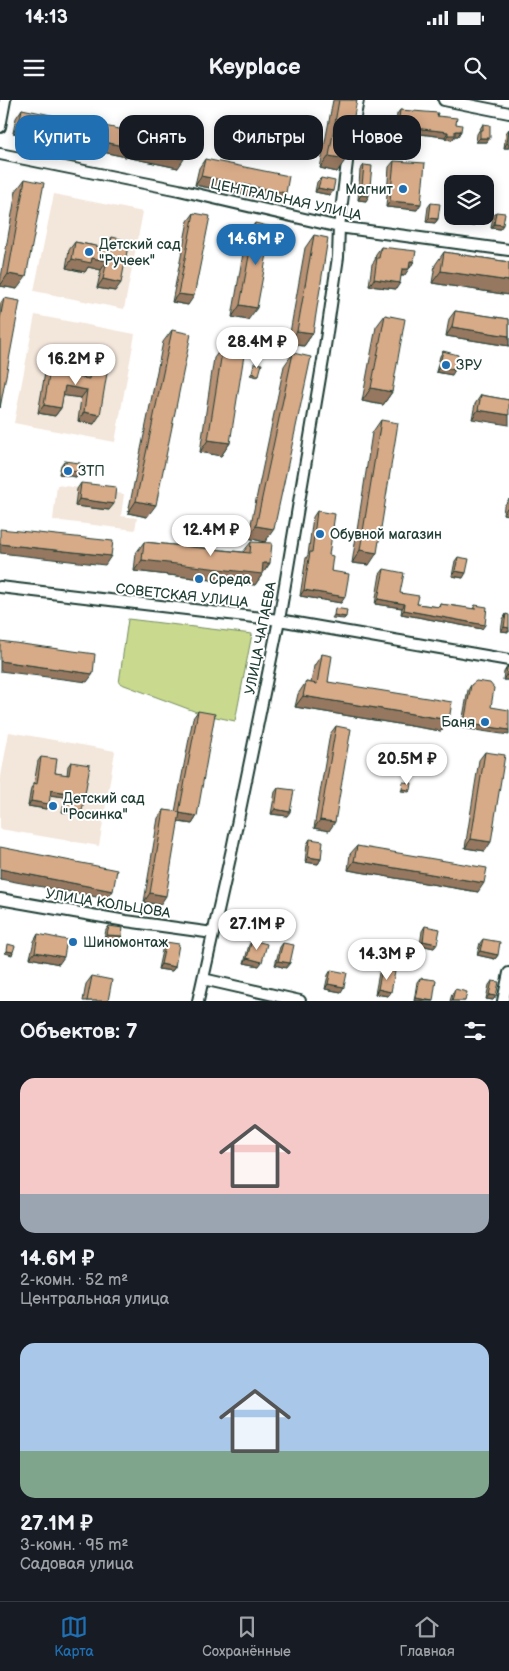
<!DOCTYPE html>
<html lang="ru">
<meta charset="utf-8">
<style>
body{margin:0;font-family:"Balsamiq Sans",sans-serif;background:#20242c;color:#f1f3f6;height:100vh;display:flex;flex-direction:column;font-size:19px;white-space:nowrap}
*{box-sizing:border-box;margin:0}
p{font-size:16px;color:#9ea1a6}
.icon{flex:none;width:28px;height:28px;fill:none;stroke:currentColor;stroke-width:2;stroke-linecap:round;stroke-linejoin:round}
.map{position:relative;height:901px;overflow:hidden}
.sheet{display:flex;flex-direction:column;background:#171b24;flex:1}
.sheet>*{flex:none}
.hud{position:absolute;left:15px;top:15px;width:480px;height:45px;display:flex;gap:10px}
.buttons{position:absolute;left:444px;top:75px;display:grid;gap:10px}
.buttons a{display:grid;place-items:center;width:50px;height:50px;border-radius:10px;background:#171b24;box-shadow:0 2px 12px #0003;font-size:25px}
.price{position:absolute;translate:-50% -42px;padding:0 11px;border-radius:18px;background:#fff;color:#222;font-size:16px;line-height:32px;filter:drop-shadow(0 1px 2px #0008)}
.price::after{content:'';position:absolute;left:50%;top:30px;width:15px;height:11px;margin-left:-8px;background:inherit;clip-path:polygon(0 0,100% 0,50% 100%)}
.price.current{background:#1f6fb2;color:#fff}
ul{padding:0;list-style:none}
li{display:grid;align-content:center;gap:10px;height:265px;padding:0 20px}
li span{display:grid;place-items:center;height:155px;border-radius:15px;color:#555}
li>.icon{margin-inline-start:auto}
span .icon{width:90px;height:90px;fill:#fffc;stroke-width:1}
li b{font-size:21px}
h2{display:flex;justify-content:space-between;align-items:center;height:60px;padding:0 20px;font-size:21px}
.chip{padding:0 18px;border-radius:15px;background:#171b24;box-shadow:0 2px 12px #0003;font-size:18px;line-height:45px}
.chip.current{background:#1f6fb2;color:#fff}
.status{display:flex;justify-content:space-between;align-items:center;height:35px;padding:0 25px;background:#171b24;direction:ltr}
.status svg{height:14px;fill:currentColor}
header{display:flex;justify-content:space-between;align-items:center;height:65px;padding:0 20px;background:#171b24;font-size:22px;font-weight:700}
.tab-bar{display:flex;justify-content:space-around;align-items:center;height:70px;border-top:1px solid #363941;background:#171b24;font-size:14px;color:#9ea1a6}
.tab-bar a{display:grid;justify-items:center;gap:2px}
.tab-bar .current{color:#1f6fb2}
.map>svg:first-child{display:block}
</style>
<div class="status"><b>14:13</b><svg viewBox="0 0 49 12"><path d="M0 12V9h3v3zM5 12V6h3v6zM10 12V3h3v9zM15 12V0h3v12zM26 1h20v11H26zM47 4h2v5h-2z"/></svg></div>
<header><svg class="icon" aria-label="menu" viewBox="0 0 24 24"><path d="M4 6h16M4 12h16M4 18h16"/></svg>Keyplace<svg class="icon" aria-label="search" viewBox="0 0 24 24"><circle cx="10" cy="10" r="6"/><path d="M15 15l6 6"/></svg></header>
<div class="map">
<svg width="509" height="901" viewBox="0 0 509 901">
<rect width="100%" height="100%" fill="#fff"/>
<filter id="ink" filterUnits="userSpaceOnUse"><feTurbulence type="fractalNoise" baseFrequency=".02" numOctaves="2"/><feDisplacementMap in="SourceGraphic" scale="10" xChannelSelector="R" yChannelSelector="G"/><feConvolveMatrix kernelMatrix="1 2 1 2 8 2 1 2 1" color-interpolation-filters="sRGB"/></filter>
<g filter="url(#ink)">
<path fill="#f3e6db" d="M54 94 143 112 124 209 34 191Z
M35 215 135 234 115 342 14 323Z
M57 385 124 394 121 416 137 418 135 430 53 420Z
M9 632 115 651 99 746 0 729V682Z"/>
<path fill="#c9da8e" stroke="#748c61" d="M128 519 252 534 235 621 202 614 119 583Z"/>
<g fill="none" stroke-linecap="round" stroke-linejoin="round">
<defs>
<path id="minor" d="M444 0 509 13
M0 27 5 0
M0 54 179 90 339 127 509 150
M0 487 279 520 509 560
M0 799 126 821 213 833
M203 879 300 901
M198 901 232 749 279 520 323 260 338 157 339 127 348 54 358 0
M503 901 509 873"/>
</defs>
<use href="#minor" stroke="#1f3d34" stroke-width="14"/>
<use href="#minor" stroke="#fff" stroke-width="10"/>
</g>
<path fill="#b99275" stroke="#1f3d34" d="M333 0H357L337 72 320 68Z
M22 9 178 68 13 33 16 18Z
M400 10 437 16 456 24 461 31 458 36H455L452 40 445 39V37L395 31 397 14Z
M483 24 487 42H476L477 34Z
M509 29V48H504L506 33Z
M205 59 280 102 195 85 199 68Z
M394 61 417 110 386 107 389 67Z
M364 65 366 101 358 100 360 70Z
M321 78 330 95 315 92 317 82Z
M25 79 17 189 0 186V183L16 91Z
M431 103 438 119 435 123 426 122 428 107Z
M496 112 500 129 491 128 493 116Z
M194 113 188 205 172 202 188 121Z
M456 116H478L474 126 455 123Z
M255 123 248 220 232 217 246 136Z
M314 135 313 233 304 246 288 244 305 148Z
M112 137 115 191 97 188 101 170 88 167 85 172 66 168 69 150 75 142 106 148V146Z
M381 147 414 161 410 168H409L404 176H401L396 189 369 186 372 164 375 160 376 154Z
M444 152 509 162V195L432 183 435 165Z
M4 198 0 308V204Z
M455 211 509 219V246L446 236 449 219Z
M385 215 392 292 383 305 362 301 376 227Z
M172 230 147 417 128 413 163 242Z
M223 246 230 343 221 356 200 352 214 258Z
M443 251 452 275 436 272 440 256Z
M293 253 265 442 248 438 284 266Z
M52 258 66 275 84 278 85 273 91 264 94 324 78 321 81 298 63 295 61 308 55 316 38 313 46 267Z
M481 295 509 300 472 319 475 304Z
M381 320 369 465 352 463 372 333Z
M64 361 79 372 76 377 59 374 61 365Z
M81 383 109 410 75 406 77 389Z
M509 399V415L503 414 504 406Z
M317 411 329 455 331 471 341 503 300 496 306 458 308 455 313 417Z
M144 442 243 452 251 442 270 463 255 485 134 471 136 453Z
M458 457 463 478 452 476 455 461Z
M384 469 400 493 417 504 439 507 440 504 473 509 475 505 482 529 401 514 402 508 375 504 380 474Z
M506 514 509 532 501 531 503 519Z
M322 554 328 582 449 620 441 631 295 607 298 594 306 582 311 583 314 566Z
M507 567 509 580H503L504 572Z
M471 585 494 588 461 628 468 590Z
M198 611 197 716 192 724 178 722 160 805 144 802 158 718 164 710 175 712 193 618Z
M336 626 329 731 314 728 330 634Z
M485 652V751L465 748 479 660Z
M41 657 55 673 67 675 68 666 71 662 79 715 62 712 65 697 50 695 46 709 28 706 31 688 34 684 38 661Z
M278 688 287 716 271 714 275 692Z
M310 739 321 759 318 764 305 762 307 744Z
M357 746 478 792 348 770 350 754Z
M109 826 122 836 119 841 104 839 106 830Z
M425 826 437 844 434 848 420 845 422 831Z
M38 834 59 864 30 858 34 841Z
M483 839 498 855 495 859 477 855 480 843Z
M252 840 259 866 244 863 249 845Z
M166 842 175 867 172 871 158 869 163 846Z
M283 843 286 868 275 865 280 847Z
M382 869 391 892 388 896 375 894 379 873Z
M331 870 341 892 325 889 328 875Z
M92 876 108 901H83L86 884Z
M420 878 432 901H414L417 882Z
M492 881 496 896 493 900 486 899 489 885Z
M455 889 465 901H450L452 894Z"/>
<path fill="#96775f" stroke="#1f3d34" d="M19 24 184 59 178 68 13 33Z
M398 26 448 32 445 37 395 31Z
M455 31H461L458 36H455L452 40 445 39 448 35Z
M480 38H490L487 42H476Z
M507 43 509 44V48H504Z
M329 56 346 59 337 72 320 68Z
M201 76 286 93 280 102 195 85Z
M318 88 333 91 330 95 315 92Z
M361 95 369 96 366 101 358 100Z
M390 101 421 104 417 110 386 107Z
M429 118 438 119 435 123 426 122Z
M458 119 477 122 474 126 455 123Z
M494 124 503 125 500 129 491 128Z
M92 158 107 161 101 170 88 167 85 172 66 168 72 159Z
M410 161H414L410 168 405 167Z
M402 169H409L404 176 397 175Z
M441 171 509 181V195L432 183Z
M8 174 26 177 17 189 0 186Z
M103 179 121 183 115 191 97 188Z
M374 179 400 183 396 189 369 186Z
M178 194 194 196 188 205 172 202Z
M240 205 257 208 248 220 232 217Z
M452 227 509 236V246L446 236Z
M297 231 313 233 304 246 288 244Z
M439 267 455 270 452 275 436 272Z
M252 273 259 275 258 277 250 275Z
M65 286 87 290 81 298 59 295Z
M371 288 392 292 383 305 362 301Z
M44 305 61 308 55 316 38 313Z
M478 310 509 315V325L472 319Z
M84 312 100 315 94 324 78 321Z
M208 340 230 343 221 356 200 352Z
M62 370 79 372 76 377 59 374Z
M79 399 114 404 109 410 75 406Z
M136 401 156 405 147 417 128 413Z
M509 405V415L503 414Z
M256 426 274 429 265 442 248 438Z
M0 444 111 456 105 465 0 453Z
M360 450 377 453 369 465 352 463Z
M142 460 263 463H270L255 485 134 471Z
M455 471 466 473 463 478 452 476Z
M304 490 345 497 341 503 300 496Z
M378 499 405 504 402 508 375 504Z
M404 510 485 525 482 529 401 514Z
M334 515 346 517 344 519 332 518Z
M504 527 509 528V532L501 531Z
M0 561 93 574 87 582 0 571Z
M506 575 509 576V580H503Z
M303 596 449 620 441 631 295 607Z
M464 623 509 630V635L461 628Z
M402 689 411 690 409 692 401 691Z
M51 690 68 693 65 697 48 695Z
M31 701 49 704 46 709 28 706Z
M65 708 82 711 79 715 62 712Z
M275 709 290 712 287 716 271 714Z
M179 713 197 716 192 724 174 721Z
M320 720 335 722 329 731 314 728Z
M471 739 491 742 485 751 465 748Z
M308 757 321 759 318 764 305 762Z
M354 761 484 783 478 792 348 770Z
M0 769 113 791 107 799 0 779Z
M150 793 166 796 160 805 144 802Z
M107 835 122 836 119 841 104 839Z
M423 841 437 844 434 848 420 845Z
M7 851 13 852 12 855 5 853Z
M480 851 498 855 495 859 477 855Z
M35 852 64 857 59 864 30 858Z
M247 858 262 862 259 866 244 863Z
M278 861 290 863 286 868 275 865Z
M161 864 175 867 172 871 158 869Z
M328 884 344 887 341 892 325 889Z
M378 889 391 892 388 896 375 894Z
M489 895 496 896 493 900 486 899Z
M416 898 433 901H414Z"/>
<path fill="#d7aa88" stroke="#1f3d34" d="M339 0H357L346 59 329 56Z
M22 9 187 43 184 59 19 24Z
M400 10 438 13 437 16 457 18 456 24 462 25 461 31H455V35H448V32L398 26Z
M483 24 490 25V38H480V30H483Z
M509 29V44L507 43Z
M205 59 289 76 286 93 201 76Z
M394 61 425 63 421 104 390 101Z
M364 65 372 66 369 96 361 95Z
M321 78 335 81 333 91 318 88Z
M25 79 44 83 26 177 8 174Z
M431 103 440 104 438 119 429 118Z
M496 112 505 113 503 125 494 124Z
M194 113 210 116 194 196 178 194Z
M459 116H478L477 122 458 119Z
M255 123 272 127 257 208 240 205Z
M314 135 328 138 313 233 297 231Z
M112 137 129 141 121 183 103 179 107 161 92 158 91 163 72 159 75 142 110 149Z
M381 147 416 151 414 161H410L409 169H402L400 183 374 179 377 158H379Z
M444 152 509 162V181L441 171Z
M4 198 20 201 0 308V219Z
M455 211 509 219V236L452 227Z
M385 215 405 219 392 292 371 288Z
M172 230 191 234 156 405 136 401Z
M223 246 245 249 230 343 208 340Z
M443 251 458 255 455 270 439 267Z
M293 253 311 257 274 429 256 426Z
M52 258 69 261 66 275 89 279 91 264 108 267 100 315 84 312 87 290 65 286 61 308 44 305Z
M254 263 262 264 259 275 252 273Z
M481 295 509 300V315L478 310Z
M381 320 398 323 377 453 360 450Z
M64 361 80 363 79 372 62 370Z
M81 383 116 387 114 404 79 399Z
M317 411 335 414 329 455 333 456 331 471 349 474 345 497 304 490 310 452H312Z
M0 429 113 441 111 456 0 444Z
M144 442 250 453 251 442 272 443 270 463H263L262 474 142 460Z
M458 457 469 459 466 473 455 471Z
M384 469 404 473 400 493 419 496 417 504 440 507V504L448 505 475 509V505L487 507 485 525 404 510 405 504 378 499Z
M335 508 347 510 346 517 334 515Z
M506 514 509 515V528L504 527Z
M0 541 95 554 93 574 0 561Z
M322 554 332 556 328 582 452 602 449 620 303 596 306 582 317 584Z
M507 567 509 568V576L506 575Z
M476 581 490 583 494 588 491 607 509 610V630L464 623 471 585Z
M198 611 215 614 197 716 179 713Z
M336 626 351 629 335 722 320 720Z
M485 652 505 655 491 742 471 739Z
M41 657 57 659 55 673 69 675 71 662 90 665 82 711 65 708 68 693 51 690 49 704 31 701 34 683 37 684Z
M403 682 412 683 411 690 402 689Z
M278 688 294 690 290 712 275 709Z
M164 710 180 712 166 796 150 793Z
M310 739 323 741 321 759 308 757Z
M357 746 487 768 484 783 354 761Z
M0 747 117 770 113 791 0 769Z
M109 826 123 828 122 836 107 835Z
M425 826 440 829 437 844 423 841Z
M38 834 67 840 64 857 35 852Z
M483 839 500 842 498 855 480 851Z
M252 840 267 844 262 862 247 858Z
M166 842 179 844 175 867 161 864Z
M283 843 294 845 290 863 278 861Z
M8 844 15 846 13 852 7 851Z
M382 869 395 872 391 892 378 889Z
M331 870 347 873 344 887 328 884Z
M92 876 112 880 108 901H87Z
M420 878 436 880 433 901 416 898Z
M492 881 499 882 496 896 489 895Z
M455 889 467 892 465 901H452Z"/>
</g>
<g fill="#1f6fb2" stroke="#fff" stroke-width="2">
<circle cx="403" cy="89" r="5"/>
<circle cx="89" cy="152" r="5"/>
<circle cx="446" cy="265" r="5"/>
<circle cx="68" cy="371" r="5"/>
<circle cx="320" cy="434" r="5"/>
<circle cx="199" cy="479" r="5"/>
<circle cx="485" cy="622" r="5"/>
<circle cx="53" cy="706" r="5"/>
<circle cx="73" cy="842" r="5"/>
</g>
<g text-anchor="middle" stroke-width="4" stroke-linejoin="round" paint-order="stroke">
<g font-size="14" fill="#1f3d34" stroke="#fff" text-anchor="start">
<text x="393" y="94" text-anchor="end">Магнит</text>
<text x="99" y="149">Детский сад<tspan x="99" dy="16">"Ручеек"</tspan></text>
<text x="456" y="270">ЗРУ</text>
<text x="78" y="376">ЗТП</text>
<text x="330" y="439">Обувной магазин</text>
<text x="209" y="484">Среда</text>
<text x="475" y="627" text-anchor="end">Баня</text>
<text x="63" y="703">Детский сад<tspan x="63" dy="16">"Росинка"</tspan></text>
<text x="83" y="847">Шиномонтаж</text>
</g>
<g font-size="14" fill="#1f3d34" stroke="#fff">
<text transform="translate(286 99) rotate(12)" y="5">ЦЕНТРАЛЬНАЯ УЛИЦА</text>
<text transform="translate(182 495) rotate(6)" y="5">СОВЕТСКАЯ УЛИЦА</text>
<text transform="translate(260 538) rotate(-79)" y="5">УЛИЦА ЧАПАЕВА</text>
<text transform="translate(108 803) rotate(9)" y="5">УЛИЦА КОЛЬЦОВА</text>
</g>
</g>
</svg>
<div class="buttons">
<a><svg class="icon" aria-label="layers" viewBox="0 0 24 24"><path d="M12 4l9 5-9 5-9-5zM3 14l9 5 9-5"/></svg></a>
</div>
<b class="price current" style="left:256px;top:166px">14.6M ₽</b>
<b class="price" style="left:257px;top:269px">28.4M ₽</b>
<b class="price" style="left:76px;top:286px">16.2M ₽</b>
<b class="price" style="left:211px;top:457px">12.4M ₽</b>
<b class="price" style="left:407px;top:686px">20.5M ₽</b>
<b class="price" style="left:257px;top:851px">27.1M ₽</b>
<b class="price" style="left:387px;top:881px">14.3M ₽</b>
<div class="hud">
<a class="chip current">Купить</a>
<a class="chip">Снять</a>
<a class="chip">Фильтры</a>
<a class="chip">Новое</a>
</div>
</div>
<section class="sheet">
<h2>Объектов: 7<svg class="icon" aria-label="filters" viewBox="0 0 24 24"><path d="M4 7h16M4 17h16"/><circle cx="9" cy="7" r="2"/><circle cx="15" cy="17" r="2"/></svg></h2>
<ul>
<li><span style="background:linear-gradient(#f6c9c9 75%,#9aa5b1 0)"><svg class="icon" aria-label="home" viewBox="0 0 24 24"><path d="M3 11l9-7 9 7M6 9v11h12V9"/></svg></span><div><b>14.6M ₽</b><p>2-комн. · 52 m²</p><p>Центральная улица</p></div></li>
<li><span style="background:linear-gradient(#a9c7e8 70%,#7fa58c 0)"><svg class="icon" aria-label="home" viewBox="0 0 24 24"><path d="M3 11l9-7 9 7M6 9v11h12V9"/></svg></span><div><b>27.1M ₽</b><p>3-комн. · 95 m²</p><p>Садовая улица</p></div></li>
</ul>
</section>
<nav class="tab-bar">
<a class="current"><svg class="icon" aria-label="map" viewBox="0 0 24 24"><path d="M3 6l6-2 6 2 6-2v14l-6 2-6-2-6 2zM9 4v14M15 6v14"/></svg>Карта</a>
<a><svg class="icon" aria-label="saved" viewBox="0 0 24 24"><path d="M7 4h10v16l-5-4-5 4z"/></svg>Сохранённые</a>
<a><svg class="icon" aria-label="home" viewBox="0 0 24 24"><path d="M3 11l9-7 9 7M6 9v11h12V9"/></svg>Главная</a>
</nav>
